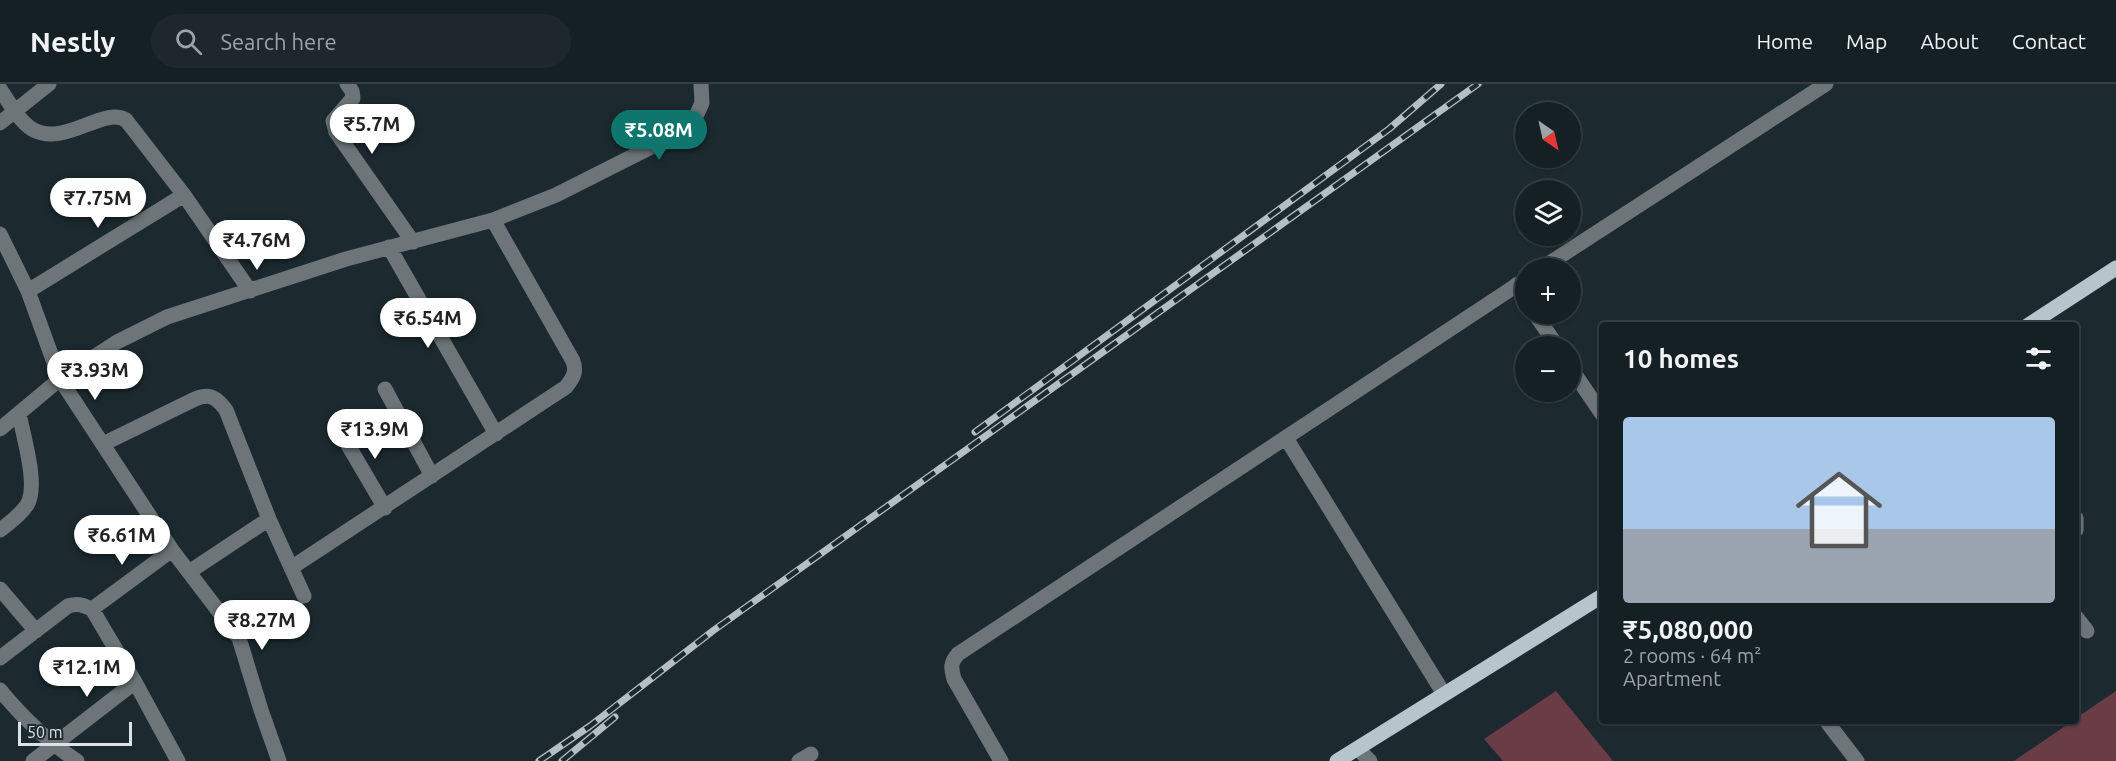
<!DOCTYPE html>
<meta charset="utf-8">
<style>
body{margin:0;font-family:Ubuntu,sans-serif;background:#1e282c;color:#f1f3f6;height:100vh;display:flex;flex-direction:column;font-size:22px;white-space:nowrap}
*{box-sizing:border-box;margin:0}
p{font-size:20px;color:#9da3a6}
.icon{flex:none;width:33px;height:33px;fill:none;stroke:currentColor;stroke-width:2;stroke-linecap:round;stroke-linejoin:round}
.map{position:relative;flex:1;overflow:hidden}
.side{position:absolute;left:1599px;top:238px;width:480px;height:402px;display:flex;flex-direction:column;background:#152024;border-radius:6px;box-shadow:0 2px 4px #0004,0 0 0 2px #343e41}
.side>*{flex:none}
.needle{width:39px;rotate:146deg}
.controls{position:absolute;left:1515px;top:18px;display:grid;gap:12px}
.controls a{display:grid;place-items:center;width:66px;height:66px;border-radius:50%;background:#152024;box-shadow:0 2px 4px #0004,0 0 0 2px #343e41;font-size:30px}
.scale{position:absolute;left:18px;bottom:15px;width:114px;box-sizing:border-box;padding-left:6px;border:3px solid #dbe3e8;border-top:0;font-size:16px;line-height:21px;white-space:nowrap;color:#dbe3e8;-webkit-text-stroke:4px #1c2a30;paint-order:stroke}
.price{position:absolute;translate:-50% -51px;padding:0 14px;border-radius:21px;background:#fff;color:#222;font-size:20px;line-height:39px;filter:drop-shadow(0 2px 3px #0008)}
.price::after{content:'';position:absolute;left:50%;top:36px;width:18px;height:14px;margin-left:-9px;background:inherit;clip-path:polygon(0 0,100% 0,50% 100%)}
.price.active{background:#0f766e;color:#fff}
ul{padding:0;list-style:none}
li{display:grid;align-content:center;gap:12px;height:318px;padding:0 24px}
li span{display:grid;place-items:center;height:186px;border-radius:6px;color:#555}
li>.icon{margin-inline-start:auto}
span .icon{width:108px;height:108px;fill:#fffc;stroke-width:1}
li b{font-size:26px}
h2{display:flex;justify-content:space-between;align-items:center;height:72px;padding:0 24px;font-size:26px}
header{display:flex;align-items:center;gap:36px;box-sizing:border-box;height:84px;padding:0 30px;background:#152024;border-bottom:2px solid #343e41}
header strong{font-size:28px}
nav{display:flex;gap:33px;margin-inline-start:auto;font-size:21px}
.search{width:420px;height:54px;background:#1e282c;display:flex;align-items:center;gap:15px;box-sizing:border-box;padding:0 21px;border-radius:33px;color:#9da3a6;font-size:22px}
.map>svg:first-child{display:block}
</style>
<header>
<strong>Nestly</strong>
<div class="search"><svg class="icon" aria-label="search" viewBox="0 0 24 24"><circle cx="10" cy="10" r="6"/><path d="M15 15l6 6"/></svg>Search here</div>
<nav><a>Home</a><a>Map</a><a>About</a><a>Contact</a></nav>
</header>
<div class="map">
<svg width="2116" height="677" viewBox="0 0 2116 677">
<rect width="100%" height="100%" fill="#1c2a30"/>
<path fill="#6a3c46" d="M1556 607 1613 677H1503L1484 655Z
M2116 607V677H2014L2071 638H2076V634Z"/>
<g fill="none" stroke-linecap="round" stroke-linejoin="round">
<path stroke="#6e7579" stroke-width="15" d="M347 0 352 7 353 14 333 37 336 48 413 158
M0 5C9 18 19 37 32 45 64 64 103 22 126 36L184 111 250 207
M0 39 49 0
M0 150 28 207 60 295 172 466 239 554 261 626 279 677
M389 163 496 350
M1542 184 1826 0
M1516 201 1526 216
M28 207 184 111
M1535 230 1557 262
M1570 283 1602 330
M385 305 432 392
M338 344 385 424
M0 345 60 295 117 258 167 233 346 175 493 136 556 111 669 54 687 41 696 32 702 19 701 0
M1286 354 1444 610
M103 360 195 315C210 309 216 313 226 326L269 435 304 512
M2076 434V446
M0 446C10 439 20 431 27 421 39 402 23 352 19 329
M291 484 566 303C573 294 577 288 573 277L493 136
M189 488 269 435
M0 505 36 547
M92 525 172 466
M2076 533 2087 547
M0 574 68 522C78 519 83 521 92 525L135 598 178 677
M0 606C23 634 47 657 77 677
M1827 638 1857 677
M1358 665 1370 677
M33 677 135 598
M799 677 811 670
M1001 677 954 595C951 584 950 579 958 570L1526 195"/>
<path stroke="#b6c4cb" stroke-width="15" d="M2027 242 2116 184
M1337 677 1602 512"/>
<defs>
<path id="rail" d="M975 348 1389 45 1441 0
M539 677 590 642 714 546 1478 0
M562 677 615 633"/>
</defs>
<use href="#rail" stroke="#b5bec4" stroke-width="7"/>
<use href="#rail" stroke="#1c2a30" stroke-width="4.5" stroke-dasharray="14" stroke-linecap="butt"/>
</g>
</svg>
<div class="controls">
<a><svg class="needle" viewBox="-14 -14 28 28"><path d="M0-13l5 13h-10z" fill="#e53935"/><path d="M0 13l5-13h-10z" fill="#9da3a6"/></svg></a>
<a><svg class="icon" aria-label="layers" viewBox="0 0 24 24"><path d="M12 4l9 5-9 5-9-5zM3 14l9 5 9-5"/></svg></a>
<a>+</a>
<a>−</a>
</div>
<div class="scale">50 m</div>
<b class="price" style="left:372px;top:71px">₹5.7M</b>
<b class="price active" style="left:659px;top:77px">₹5.08M</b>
<b class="price" style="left:98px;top:145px">₹7.75M</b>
<b class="price" style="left:257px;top:187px">₹4.76M</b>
<b class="price" style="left:428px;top:265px">₹6.54M</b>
<b class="price" style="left:95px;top:317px">₹3.93M</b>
<b class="price" style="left:375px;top:376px">₹13.9M</b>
<b class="price" style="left:122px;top:482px">₹6.61M</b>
<b class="price" style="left:262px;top:567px">₹8.27M</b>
<b class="price" style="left:87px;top:614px">₹12.1M</b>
<section class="side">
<h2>10 homes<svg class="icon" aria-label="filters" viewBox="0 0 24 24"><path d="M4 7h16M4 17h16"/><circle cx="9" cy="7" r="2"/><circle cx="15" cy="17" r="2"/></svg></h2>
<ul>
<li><span style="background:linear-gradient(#a9c7e8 60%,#9aa5b1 0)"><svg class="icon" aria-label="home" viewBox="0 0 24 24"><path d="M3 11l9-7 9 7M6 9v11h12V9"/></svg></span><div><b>₹5,080,000</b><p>2 rooms · 64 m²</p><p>Apartment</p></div></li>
</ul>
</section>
</div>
